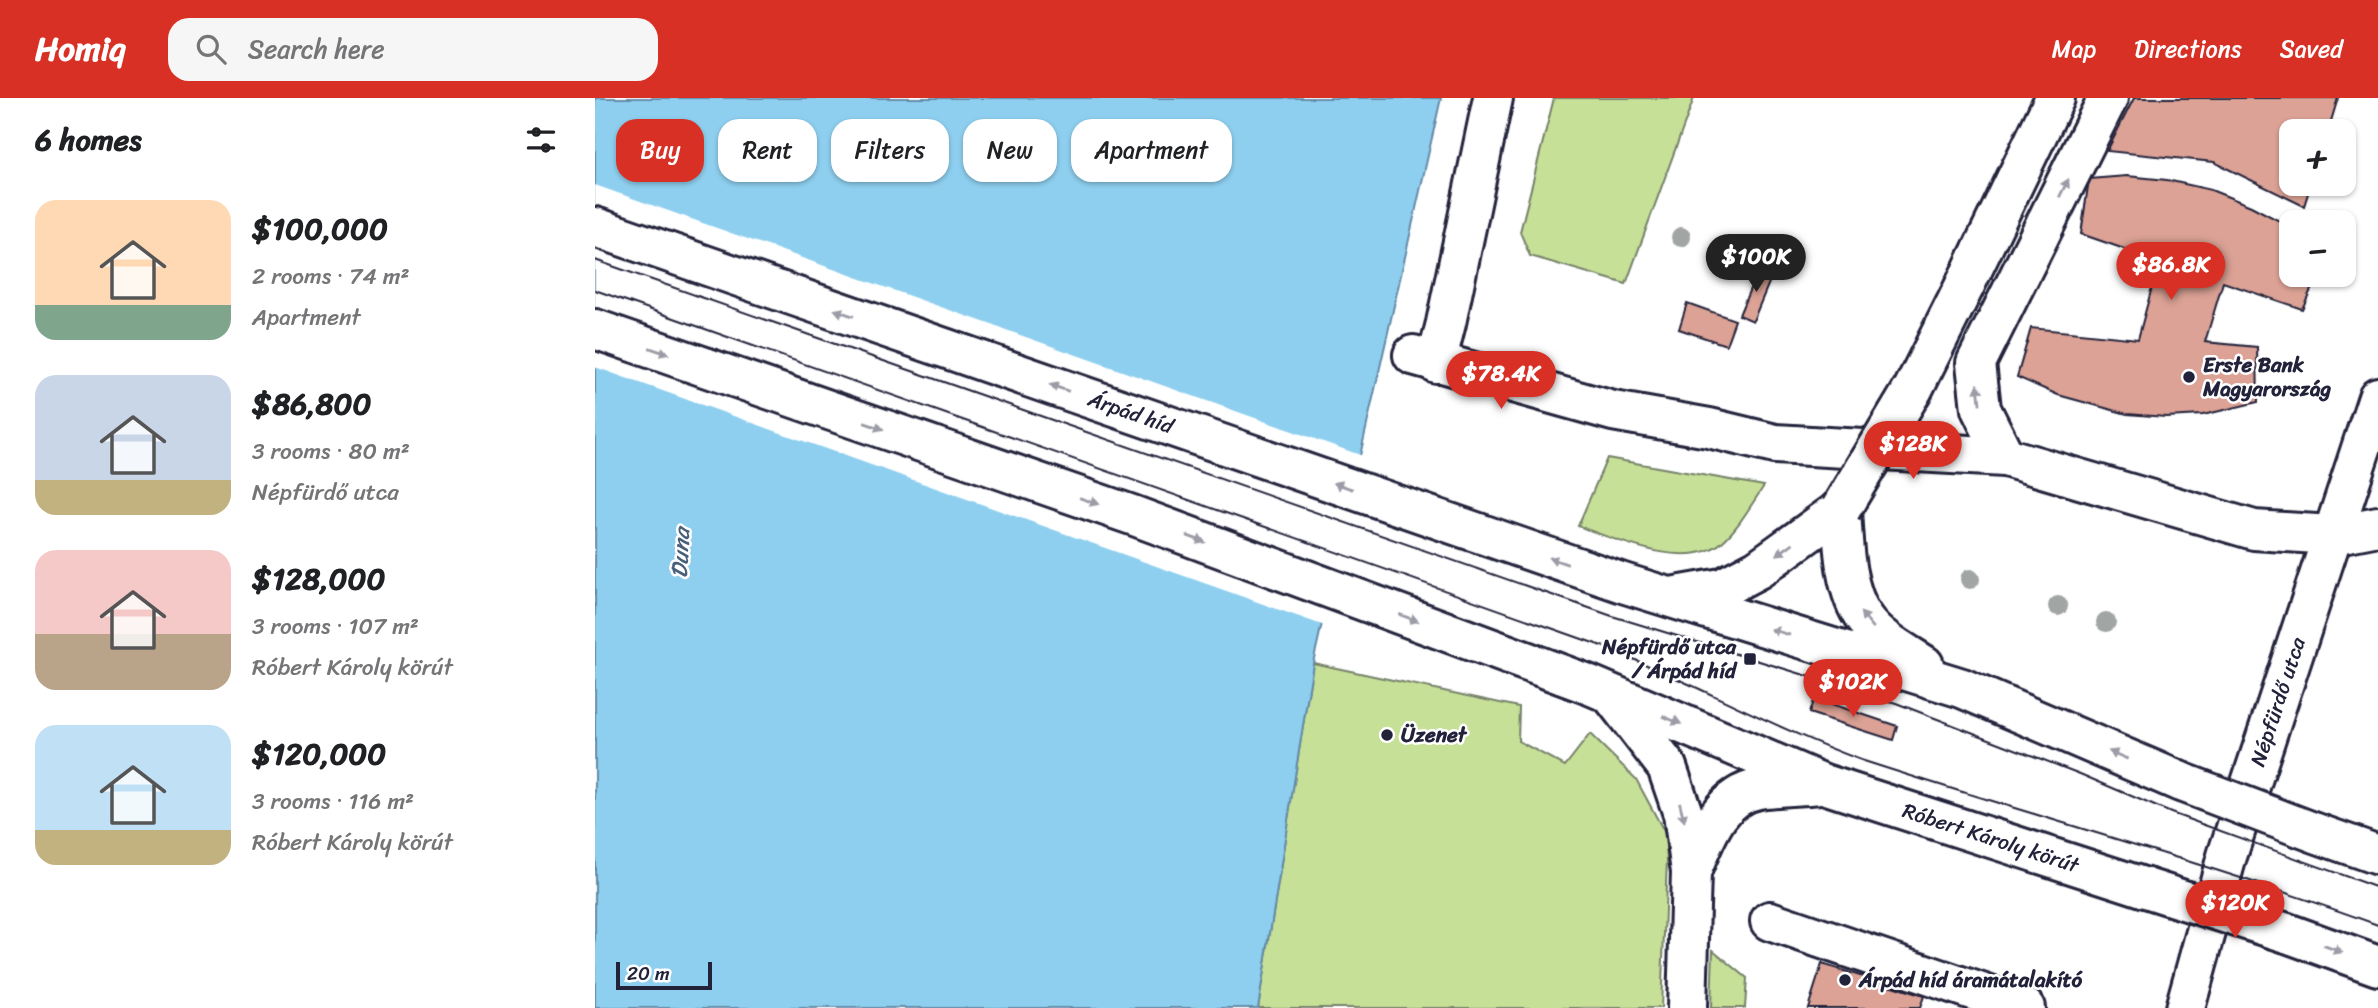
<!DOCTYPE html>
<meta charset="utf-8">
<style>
body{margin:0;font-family:Sriracha,sans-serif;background:#f6f6f6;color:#202124;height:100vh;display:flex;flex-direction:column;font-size:26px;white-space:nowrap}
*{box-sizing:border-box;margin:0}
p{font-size:23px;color:#757577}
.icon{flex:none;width:38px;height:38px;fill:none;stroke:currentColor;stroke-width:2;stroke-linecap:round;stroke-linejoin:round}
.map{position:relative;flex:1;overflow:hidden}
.sheet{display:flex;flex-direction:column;background:#fff;width:595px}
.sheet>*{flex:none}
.banner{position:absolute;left:21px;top:21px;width:665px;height:63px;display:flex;gap:14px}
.controls{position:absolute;left:1684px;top:21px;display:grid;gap:14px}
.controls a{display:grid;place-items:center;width:77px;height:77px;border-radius:14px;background:#fff;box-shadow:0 2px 5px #0004;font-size:35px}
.scale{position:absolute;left:21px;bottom:18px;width:96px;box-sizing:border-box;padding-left:7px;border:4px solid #22223b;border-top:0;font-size:19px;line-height:24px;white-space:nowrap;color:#22223b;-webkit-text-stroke:5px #fff;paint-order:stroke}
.price{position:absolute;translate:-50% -60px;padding:0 16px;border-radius:24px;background:#d93025;color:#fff;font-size:23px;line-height:46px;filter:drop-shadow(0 2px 4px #0008)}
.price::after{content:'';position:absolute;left:50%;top:42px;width:21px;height:16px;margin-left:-10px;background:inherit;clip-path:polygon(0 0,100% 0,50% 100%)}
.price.on{background:#222;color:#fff}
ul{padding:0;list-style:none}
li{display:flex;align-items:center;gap:21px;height:175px;padding:0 35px}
li span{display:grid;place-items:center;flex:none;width:196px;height:140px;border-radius:21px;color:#555}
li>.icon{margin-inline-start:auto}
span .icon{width:84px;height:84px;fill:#fffc;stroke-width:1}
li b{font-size:30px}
h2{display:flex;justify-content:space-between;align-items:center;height:84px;padding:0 35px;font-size:30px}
.chip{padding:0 24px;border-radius:21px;background:#fff;box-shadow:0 2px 5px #0004;font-size:24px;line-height:63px}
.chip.on{background:#d93025;color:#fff}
header{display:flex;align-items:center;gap:42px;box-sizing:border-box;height:98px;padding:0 35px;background:#d93025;color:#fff}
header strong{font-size:33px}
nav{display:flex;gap:38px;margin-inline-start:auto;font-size:24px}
.search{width:490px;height:63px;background:#f6f6f6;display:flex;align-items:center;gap:18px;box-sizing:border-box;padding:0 24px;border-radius:21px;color:#757577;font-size:26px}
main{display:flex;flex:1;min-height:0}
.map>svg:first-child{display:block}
</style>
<header>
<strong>Homiq</strong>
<div class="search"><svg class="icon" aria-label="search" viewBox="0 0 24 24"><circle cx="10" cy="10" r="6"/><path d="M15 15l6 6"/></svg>Search here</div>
<nav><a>Map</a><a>Directions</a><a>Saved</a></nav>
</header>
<main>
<section class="sheet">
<h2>6 homes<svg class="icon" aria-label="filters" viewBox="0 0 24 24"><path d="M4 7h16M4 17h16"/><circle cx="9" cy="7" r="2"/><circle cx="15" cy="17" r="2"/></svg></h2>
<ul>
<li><span style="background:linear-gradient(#ffd9b3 75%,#7fa58c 0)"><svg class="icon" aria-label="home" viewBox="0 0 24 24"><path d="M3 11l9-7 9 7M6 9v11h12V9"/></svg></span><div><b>$100,000</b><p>2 rooms · 74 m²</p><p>Apartment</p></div></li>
<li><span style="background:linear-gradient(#c9d6e8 75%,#c2b280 0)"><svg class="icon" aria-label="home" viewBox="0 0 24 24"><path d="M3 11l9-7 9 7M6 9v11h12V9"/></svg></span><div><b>$86,800</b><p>3 rooms · 80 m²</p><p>Népfürdő utca</p></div></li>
<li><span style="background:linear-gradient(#f6c9c9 60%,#b9a48a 0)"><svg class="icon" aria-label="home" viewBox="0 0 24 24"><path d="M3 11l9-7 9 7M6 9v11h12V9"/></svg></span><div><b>$128,000</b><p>3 rooms · 107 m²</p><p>Róbert Károly körút</p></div></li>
<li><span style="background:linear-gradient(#bfe0f5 75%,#c2b280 0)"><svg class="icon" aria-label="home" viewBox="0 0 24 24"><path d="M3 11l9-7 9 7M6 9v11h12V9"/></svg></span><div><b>$120,000</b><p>3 rooms · 116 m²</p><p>Róbert Károly körút</p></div></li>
</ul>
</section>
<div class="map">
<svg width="1783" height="910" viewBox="0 0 1783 910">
<rect width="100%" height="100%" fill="#fff"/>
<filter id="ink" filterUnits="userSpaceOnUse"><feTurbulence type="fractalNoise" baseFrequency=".0143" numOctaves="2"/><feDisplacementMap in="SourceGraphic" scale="14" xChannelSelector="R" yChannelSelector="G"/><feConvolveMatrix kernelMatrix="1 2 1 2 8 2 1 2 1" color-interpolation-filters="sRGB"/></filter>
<g filter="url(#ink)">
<path fill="#c7e097" stroke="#748169" stroke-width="2" d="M959 0H1099L1031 186 935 158 925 134Z
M1012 360 1169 388C1156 407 1144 429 1127 444 1093 474 1019 441 983 428Z
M718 565 924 609 923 643 970 668 995 636 1041 681 1070 735 1072 762 1066 910H663Z
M1118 852 1152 880 1150 910H1116Z"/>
<path fill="#8ecfef" stroke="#638aa7" stroke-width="2" d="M0 0H846L718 565 663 910H0Z"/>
<path fill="#fff" d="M0 87 768 358 730 528 0 269Z"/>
<path fill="#dba295" stroke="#22223b" stroke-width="2" d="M1539 0H1743L1733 33H1696V86H1716L1709 108 1619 64 1512 53Z
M1532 78 1572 82 1616 92 1656 108 1696 129V177H1723L1707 211 1628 184 1610 244 1662 249 1663 304 1608 317 1571 319 1532 316 1463 297 1422 279 1436 230 1543 241 1564 163 1486 136 1494 81Z
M1164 169 1178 175 1158 223 1144 217Z
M1092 205 1140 222 1131 247 1084 231Z
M1219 600 1302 628 1298 642 1214 615Z
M1227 866 1329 898 1325 910H1213Z"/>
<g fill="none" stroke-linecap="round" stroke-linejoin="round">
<defs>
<g id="minor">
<path d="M818 257 1018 313 1114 330 1180 346 1410 359 1659 432 1737 437 1783 428"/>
<path d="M841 265 851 225 898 0"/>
<path d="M1410 359 1386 311 1381 265 1513 0"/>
<path d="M1175 823 1430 910"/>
<path id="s1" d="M1590 910 1632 758 1783 299"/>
</g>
<g id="major">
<path id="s2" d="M0 129 1028 485 1367 590 1586 684"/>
<path d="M1369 189 1460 0"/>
<path id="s3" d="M0 231 537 417 995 587 1229 686 1551 790"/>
<path d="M1246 411C1248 445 1249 493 1270 521 1284 541 1309 554 1329 567"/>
<path d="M1076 499 1127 490 1163 471 1246 411"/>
<path d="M1018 599 1072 669 1088 716 1096 774 1092 910"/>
<path d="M1718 734 1783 757"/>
<path d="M1096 774C1110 742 1123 698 1163 691 1182 688 1204 688 1224 686"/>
<path d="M1692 835 1783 868"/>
</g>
</defs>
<use href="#minor" stroke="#22223b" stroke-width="44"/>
<use href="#major" stroke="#22223b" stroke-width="44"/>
<use href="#minor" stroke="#fff" stroke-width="38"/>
<use href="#major" stroke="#fff" stroke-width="38"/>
<path stroke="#22223b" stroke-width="2" d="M0 162 1017 518 1301 605 1485 676 1576 715 1783 790
M0 192 1007 548C1095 583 1177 629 1266 662 1438 718 1613 765 1783 827"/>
<defs>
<path id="major-bridge" d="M1246 411 1318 291 1369 189
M1586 684 1718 734
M1551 790 1692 835"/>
</defs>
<use href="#major-bridge" stroke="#22223b" stroke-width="44" stroke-linecap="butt"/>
<use href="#major-bridge" stroke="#fff" stroke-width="38"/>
</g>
<g fill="#a1a5a3">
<circle cx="1086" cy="139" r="10"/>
<circle cx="1375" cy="481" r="10"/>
<circle cx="1463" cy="508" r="10"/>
<circle cx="1511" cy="524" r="10"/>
</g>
<defs><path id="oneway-solid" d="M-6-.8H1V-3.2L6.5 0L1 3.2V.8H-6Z" transform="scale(1.75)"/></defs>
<g fill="#9c9ca7">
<use href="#oneway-solid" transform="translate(1469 90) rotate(-63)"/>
<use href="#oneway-solid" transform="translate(249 215) rotate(-161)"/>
<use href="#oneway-solid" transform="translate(64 253) rotate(19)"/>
<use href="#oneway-solid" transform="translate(464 290) rotate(-161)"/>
<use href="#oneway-solid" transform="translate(1384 296) rotate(-96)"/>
<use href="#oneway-solid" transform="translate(279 328) rotate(19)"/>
<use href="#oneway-solid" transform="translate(748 388) rotate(-161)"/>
<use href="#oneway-solid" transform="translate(494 403) rotate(19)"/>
<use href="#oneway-solid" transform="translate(601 441) rotate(20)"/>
<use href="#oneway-solid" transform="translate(1190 451) rotate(144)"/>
<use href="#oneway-solid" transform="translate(963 463) rotate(-161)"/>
<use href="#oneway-solid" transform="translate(814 520) rotate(20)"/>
<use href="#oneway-solid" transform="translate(1272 522) rotate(-130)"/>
<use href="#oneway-solid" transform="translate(1185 534) rotate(-163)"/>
<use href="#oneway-solid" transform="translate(1077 622) rotate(23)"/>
<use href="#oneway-solid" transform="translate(1523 657) rotate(-157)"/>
<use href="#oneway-solid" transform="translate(1087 714) rotate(76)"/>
<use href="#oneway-solid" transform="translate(1738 851) rotate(20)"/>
</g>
</g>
<g fill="#22223b" stroke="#fff" stroke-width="2.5">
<circle cx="1594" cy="279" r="7"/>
<rect x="1148" y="554" width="14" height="14" rx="3.5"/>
<circle cx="792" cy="637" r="7"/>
<circle cx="1250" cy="882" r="7"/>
</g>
<g text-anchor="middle" stroke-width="5" stroke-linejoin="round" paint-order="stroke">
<g font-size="21" font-weight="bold" fill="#22223b" stroke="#fff" text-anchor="start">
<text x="1608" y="274">Erste Bank<tspan x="1608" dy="24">Magyarország</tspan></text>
<text x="1141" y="556" text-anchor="end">Népfürdő utca<tspan x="1141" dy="24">/ Árpád híd</tspan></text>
<text x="806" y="644">Üzenet</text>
<text x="1264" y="889">Árpád híd áramátalakító</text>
</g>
<g font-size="21" fill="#22223b" stroke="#fff">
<text dy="7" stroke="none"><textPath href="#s2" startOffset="567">Árpád híd</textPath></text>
<text dy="7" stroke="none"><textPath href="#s1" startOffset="320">Népfürdő utca</textPath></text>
<text dy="7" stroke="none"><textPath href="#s3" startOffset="1486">Róbert Károly körút</textPath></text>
</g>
<g font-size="23" font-style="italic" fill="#485f7a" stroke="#fff">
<text transform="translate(85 455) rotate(-87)" y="8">Duna</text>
</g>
</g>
</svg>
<div class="controls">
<a>+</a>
<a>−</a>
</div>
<div class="scale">20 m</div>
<b class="price on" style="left:1161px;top:196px">$100K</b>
<b class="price" style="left:1576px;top:204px">$86.8K</b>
<b class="price" style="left:906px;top:313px">$78.4K</b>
<b class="price" style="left:1318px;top:383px">$128K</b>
<b class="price" style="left:1258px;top:621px">$102K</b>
<b class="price" style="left:1640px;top:842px">$120K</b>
<div class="banner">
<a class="chip on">Buy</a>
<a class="chip">Rent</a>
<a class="chip">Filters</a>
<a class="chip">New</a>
<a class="chip">Apartment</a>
</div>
</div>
</main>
